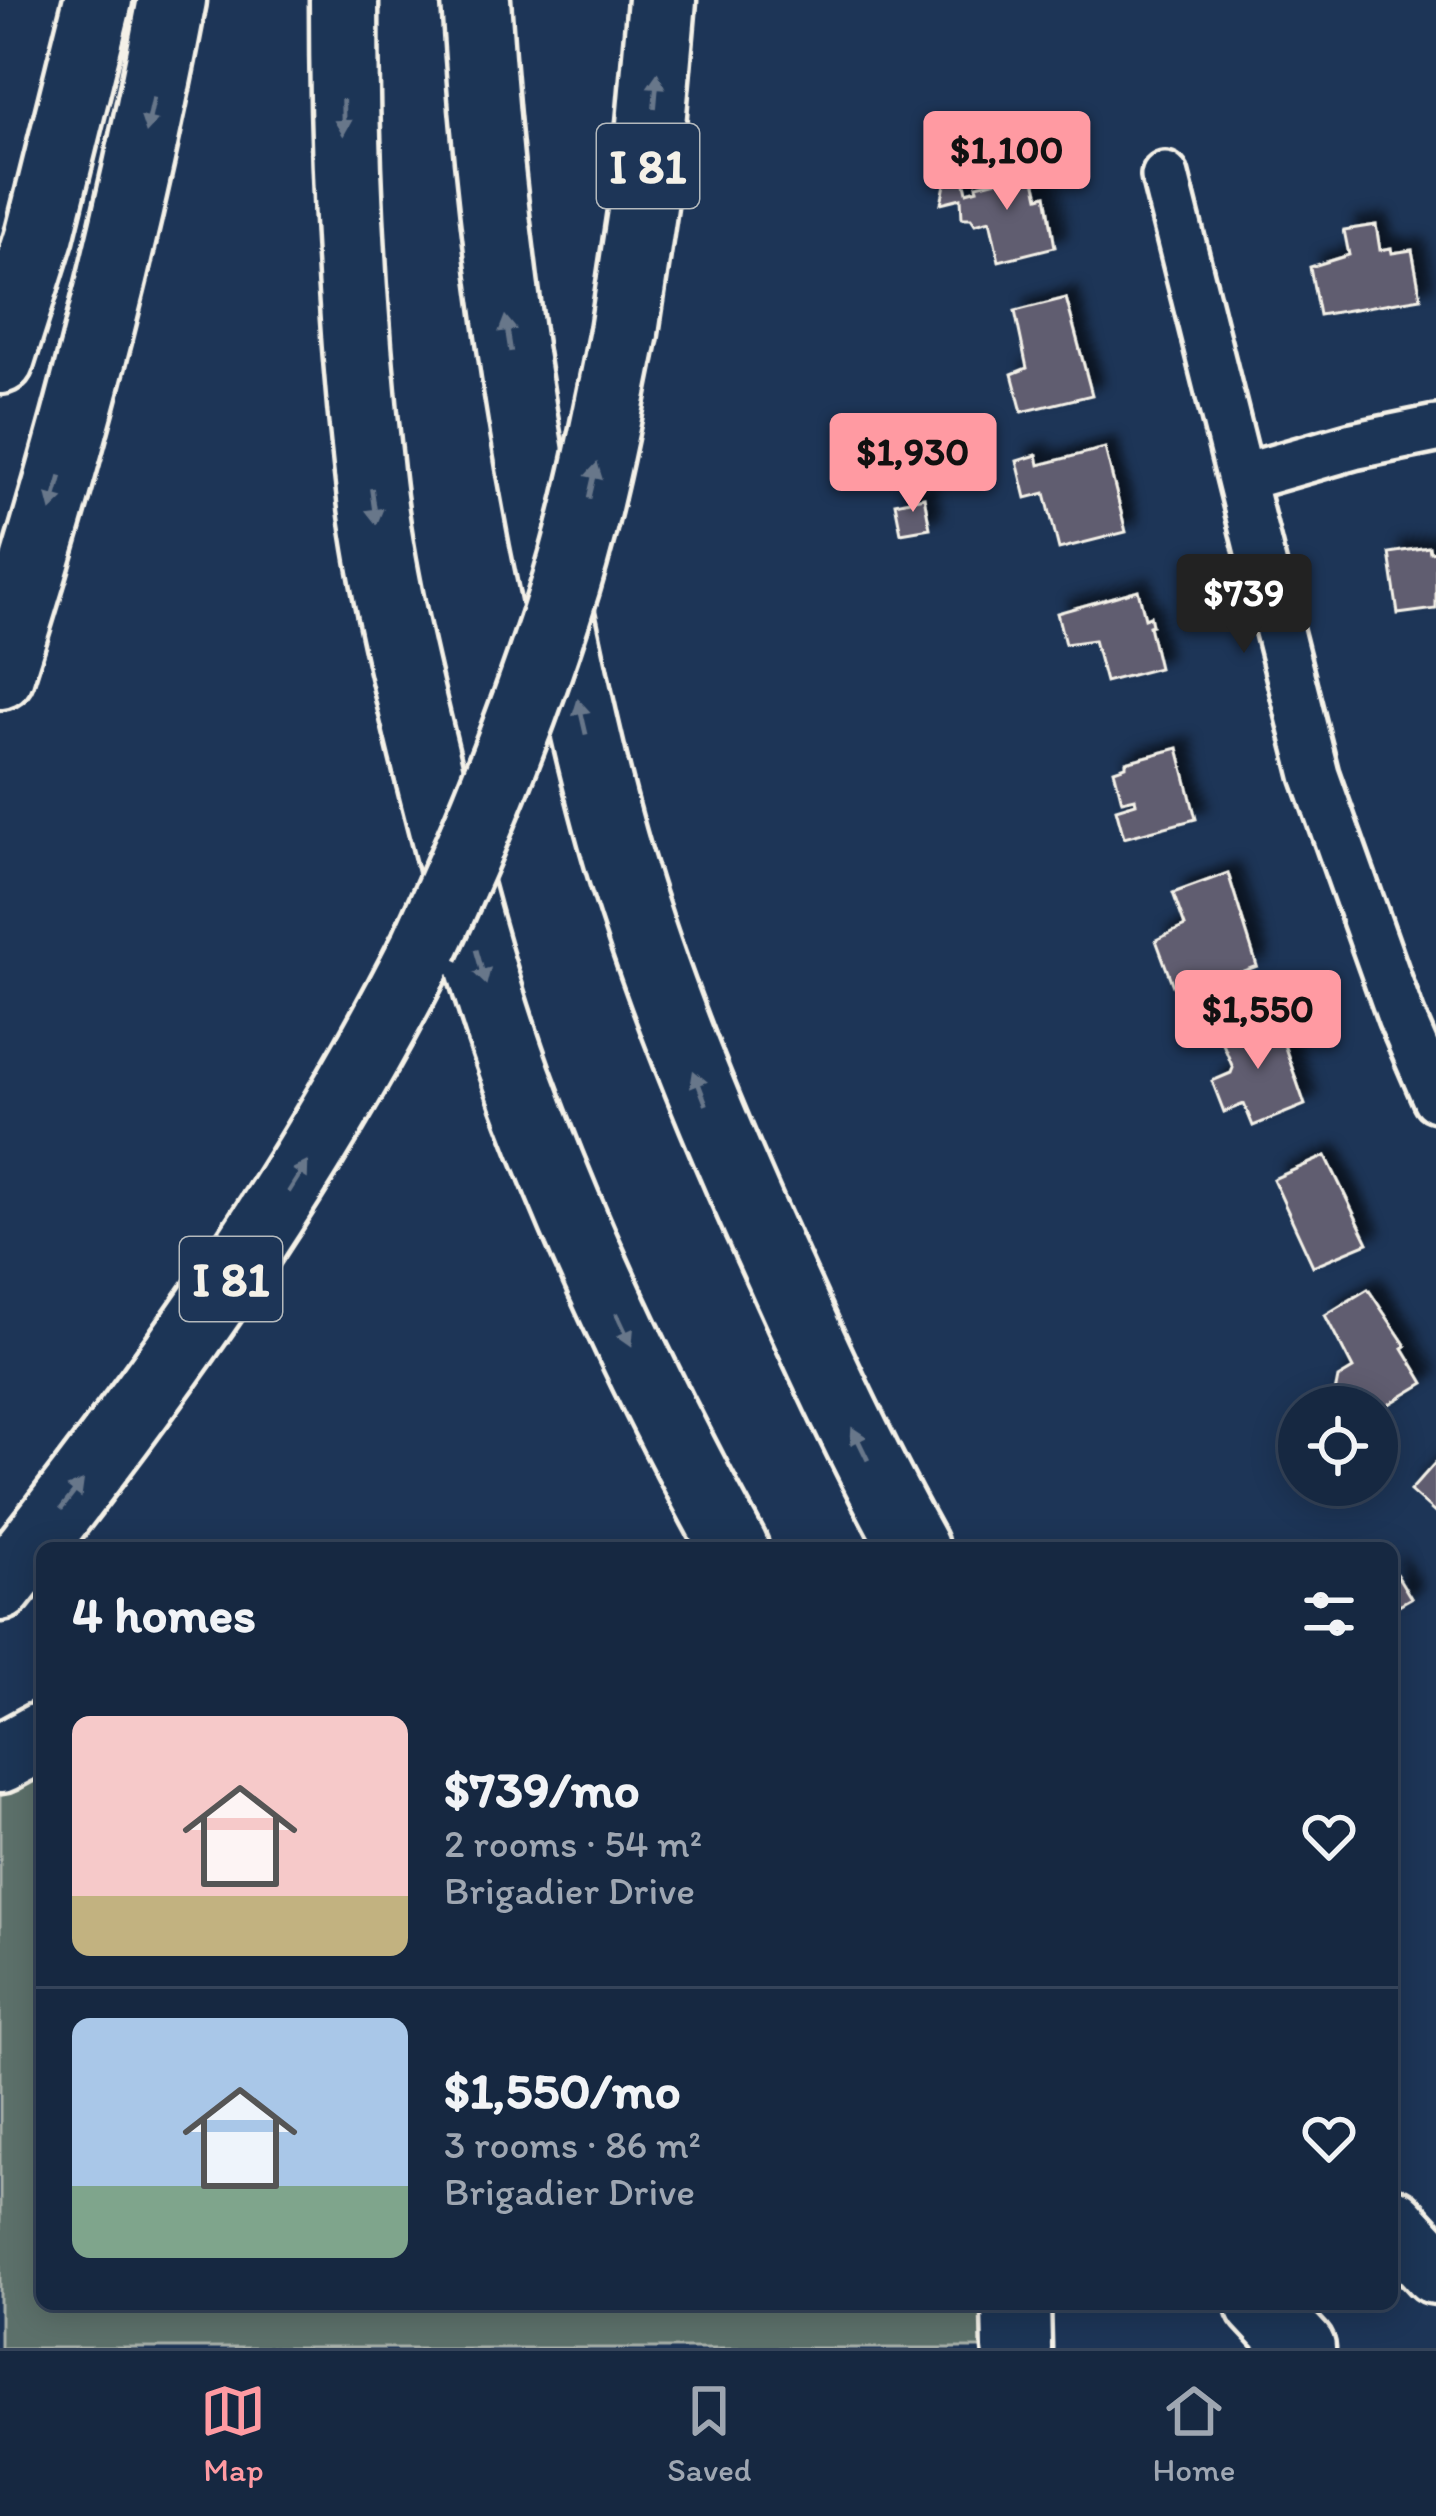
<!DOCTYPE html>
<meta charset="utf-8">
<style>
body{margin:0;font-family:Itim,sans-serif;background:#1f3048;color:#f1f3f6;height:100vh;display:flex;flex-direction:column;font-size:45px;white-space:nowrap}
*{box-sizing:border-box;margin:0}
p{font-size:39px;color:#9ea6b1}
.icon{flex:none;width:66px;height:66px;fill:none;stroke:currentColor;stroke-width:2;stroke-linecap:round;stroke-linejoin:round}
.map{position:relative;flex:1;overflow:hidden}
.panel{position:absolute;left:36px;top:1542px;width:1362px;height:768px;display:flex;flex-direction:column;background:#162841;border-radius:18px;box-shadow:0 6px 30px #0003,0 0 0 3px #35445a}
.panel>*{flex:none}
.fabs{position:absolute;left:1278px;top:1386px;display:grid;gap:24px}
.fabs a{display:grid;place-items:center;width:120px;height:120px;border-radius:50%;background:#162841;box-shadow:0 6px 30px #0003,0 0 0 3px #35445a;font-size:60px}
.price{position:absolute;translate:-50% -102px;padding:0 27px;border-radius:12px;background:#ff9aa2;color:#111;font-size:39px;line-height:78px;filter:drop-shadow(0 3px 6px #0008)}
.price::after{content:'';position:absolute;left:50%;top:72px;width:36px;height:27px;margin-left:-18px;background:inherit;clip-path:polygon(0 0,100% 0,50% 100%)}
.price.active{background:#222;color:#fff}
ul{padding:0;list-style:none}
li{display:flex;align-items:center;gap:36px;height:300px;padding:0 36px}
li+li{border-top:3px solid #35445a}
li span{display:grid;place-items:center;flex:none;width:336px;height:240px;border-radius:18px;color:#555}
li>.icon{margin-inline-start:auto}
span .icon{width:144px;height:144px;fill:#fffc;stroke-width:1}
li b{font-size:51px}
h2{display:flex;justify-content:space-between;align-items:center;height:144px;padding:0 36px;font-size:51px}
.tab-bar{display:flex;justify-content:space-around;align-items:center;height:168px;border-top:3px solid #35445a;background:#162841;font-size:33px;color:#9ea6b1}
.tab-bar a{display:grid;justify-items:center;gap:6px}
.tab-bar .active{color:#ff9aa2}
.map>svg:first-child{display:block}
</style>
<div class="map">
<svg width="1436" height="2348" viewBox="0 0 1436 2348">
<defs>
<filter id="shadow"><feDropShadow dx="11" dy="-11" stdDeviation="6" flood-color="#0009"/></filter>
</defs>
<rect width="100%" height="100%" fill="#1d3557"/>
<filter id="ink" filterUnits="userSpaceOnUse"><feTurbulence type="fractalNoise" baseFrequency=".00833" numOctaves="2"/><feDisplacementMap in="SourceGraphic" scale="24" xChannelSelector="R" yChannelSelector="G"/><feConvolveMatrix kernelMatrix="1 2 1 2 8 2 1 2 1" color-interpolation-filters="sRGB"/></filter>
<g filter="url(#ink)">
<path fill="#5b6f6a" stroke="#a8b0a9" stroke-width="3" d="M42 1773V2304H988L987 2348H0V1796Z"/>
<path fill="#615d70" stroke="#f4f1e8" stroke-width="3" filter="url(#shadow)" d="M1033 171 1039 197 1046 195 1055 247 999 261 990 220 975 224 971 218H962L961 198 941 203 946 180 963 176 967 192 978 189 977 185Z
M1376 225 1380 250 1391 248 1392 253 1412 250 1421 298 1319 315 1310 267 1349 255 1344 230Z
M1066 298 1092 395 1022 412 1012 374 1027 368 1015 311Z
M1105 448 1126 532 1059 549 1045 493 1026 498 1017 461 1037 455 1039 465Z
M924 497 930 528 901 533 895 503Z
M1429 547 1430 552 1436 551V609L1398 614 1389 553Z
M1138 590 1145 618 1150 616 1152 625 1149 626 1159 668 1105 682 1094 640 1065 644 1057 613Z
M1178 748 1196 819 1124 838 1116 809 1136 803 1135 798 1122 801 1114 770 1126 766V762Z
M1228 873 1257 966 1203 986 1200 976 1173 986 1156 940 1185 926 1173 893Z
M1273 1013 1305 1105 1253 1126 1244 1104 1224 1112 1212 1081 1231 1073 1233 1068 1219 1034Z
M1326 1156 1368 1243 1313 1266 1273 1179Z
M1368 1289 1406 1346 1403 1348 1424 1383 1381 1409 1379 1406 1333 1407 1326 1399 1335 1393 1338 1378 1353 1369 1325 1315Z
M1436 1462V1514L1410 1491Z
M1392 1567 1411 1598 1392 1609Z"/>
<g fill="none" stroke-linecap="round" stroke-linejoin="round">
<defs>
<path id="minor" d="M1165 176 1315 775 1401 1017 1436 1098
M1241 478 1353 446 1436 429"/>
<path id="motorway" d="M344 0C344 167 352 332 372 498 384 591 407 683 429 773 455 876 481 979 517 1078 576 1240 651 1397 734 1548
M476 0C489 206 516 408 559 610 580 711 602 812 634 909 674 1033 725 1153 779 1271 821 1365 864 1458 914 1548
M624 332 645 192 662 0
M0 360 40 234 98 0
M0 675C71 454 129 229 172 0
M0 1587C165 1379 304 1184 425 946
M0 1759 42 1736
M1392 2222 1436 2270
M1016 2304 1017 2348
M1260 2304 1301 2348"/>
</defs>
<use href="#minor" stroke="#f4f1e8" stroke-width="54"/>
<use href="#motorway" stroke="#f4f1e8" stroke-width="75"/>
<use href="#minor" stroke="#1d3557" stroke-width="45"/>
<use href="#motorway" stroke="#1d3557" stroke-width="66"/>
<defs>
<path id="motorway-bridge" d="M425 946C479 829 528 708 566 584 591 501 607 416 624 332"/>
</defs>
<use href="#motorway-bridge" stroke="#f4f1e8" stroke-width="75" stroke-linecap="butt"/>
<use href="#motorway-bridge" stroke="#1d3557" stroke-width="66"/>
</g>
<defs><path id="oneway-solid" d="M-6-.8H1V-3.2L6.5 0L1 3.2V.8H-6Z" transform="scale(3)"/></defs>
<g fill="#68778a">
<use href="#oneway-solid" transform="translate(656 91) rotate(-85)"/>
<use href="#oneway-solid" transform="translate(150 115) rotate(102)"/>
<use href="#oneway-solid" transform="translate(343 117) rotate(89)"/>
<use href="#oneway-solid" transform="translate(508 334) rotate(-99)"/>
<use href="#oneway-solid" transform="translate(593 481) rotate(-77)"/>
<use href="#oneway-solid" transform="translate(56 493) rotate(106)"/>
<use href="#oneway-solid" transform="translate(374 506) rotate(82)"/>
<use href="#oneway-solid" transform="translate(582 717) rotate(-103)"/>
<use href="#oneway-solid" transform="translate(481 967) rotate(74)"/>
<use href="#oneway-solid" transform="translate(700 1088) rotate(-111)"/>
<use href="#oneway-solid" transform="translate(298 1177) rotate(-58)"/>
<use href="#oneway-solid" transform="translate(624 1329) rotate(65)"/>
<use href="#oneway-solid" transform="translate(860 1444) rotate(-116)"/>
<use href="#oneway-solid" transform="translate(72 1495) rotate(-52)"/>
</g>
</g>
<g text-anchor="middle" stroke-width="9" stroke-linejoin="round" paint-order="stroke">
<g fill="#1d3557" stroke="#b4b9bc" stroke-width="3">
<rect x="597" y="124" width="102" height="84" rx="9"/>
<rect x="180" y="1237" width="102" height="84" rx="9"/>
</g>
<g font-size="48" font-weight="bold" fill="#f4f1e8">
<text x="648" y="183">I 81</text>
<text x="231" y="1296">I 81</text>
</g>
</g>
</svg>
<div class="fabs">
<a><svg class="icon" aria-label="locate" viewBox="0 0 24 24"><circle cx="12" cy="12" r="6"/><path d="M12 2v4M12 18v4M2 12h4M18 12h4"/></svg></a>
</div>
<b class="price" style="left:1007px;top:213px">$1,100</b>
<b class="price" style="left:913px;top:515px">$1,930</b>
<b class="price active" style="left:1244px;top:656px">$739</b>
<b class="price" style="left:1258px;top:1072px">$1,550</b>
<section class="panel">
<h2>4 homes<svg class="icon" aria-label="filters" viewBox="0 0 24 24"><path d="M4 7h16M4 17h16"/><circle cx="9" cy="7" r="2"/><circle cx="15" cy="17" r="2"/></svg></h2>
<ul>
<li><span style="background:linear-gradient(#f6c9c9 75%,#c2b280 0)"><svg class="icon" aria-label="home" viewBox="0 0 24 24"><path d="M3 11l9-7 9 7M6 9v11h12V9"/></svg></span><div><b>$739/mo</b><p>2 rooms · 54 m²</p><p>Brigadier Drive</p></div><svg class="icon" aria-label="heart" viewBox="0 0 24 24"><path d="M12 20l-8-8c-3-5 5-10 8-4 3-6 11-1 8 4z"/></svg></li>
<li><span style="background:linear-gradient(#a9c7e8 70%,#7fa58c 0)"><svg class="icon" aria-label="home" viewBox="0 0 24 24"><path d="M3 11l9-7 9 7M6 9v11h12V9"/></svg></span><div><b>$1,550/mo</b><p>3 rooms · 86 m²</p><p>Brigadier Drive</p></div><svg class="icon" aria-label="heart" viewBox="0 0 24 24"><path d="M12 20l-8-8c-3-5 5-10 8-4 3-6 11-1 8 4z"/></svg></li>
</ul>
</section>
</div>
<nav class="tab-bar">
<a class="active"><svg class="icon" aria-label="map" viewBox="0 0 24 24"><path d="M3 6l6-2 6 2 6-2v14l-6 2-6-2-6 2zM9 4v14M15 6v14"/></svg>Map</a>
<a><svg class="icon" aria-label="saved" viewBox="0 0 24 24"><path d="M7 4h10v16l-5-4-5 4z"/></svg>Saved</a>
<a><svg class="icon" aria-label="home" viewBox="0 0 24 24"><path d="M3 11l9-7 9 7M6 9v11h12V9"/></svg>Home</a>
</nav>
